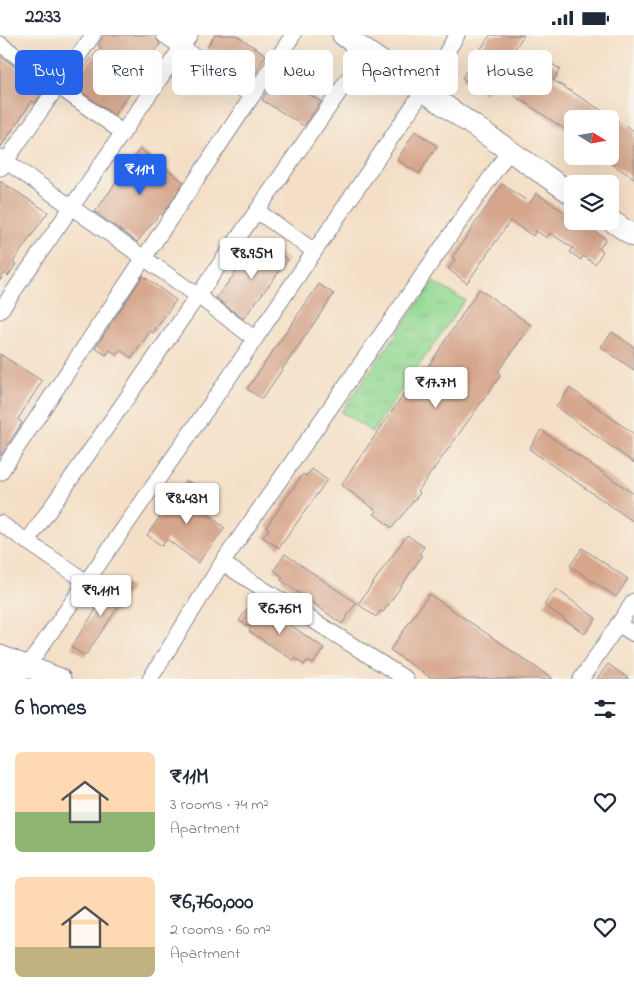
<!DOCTYPE html>
<meta charset="utf-8">
<style>
body{margin:0;font-family:"Indie Flower",sans-serif;background:#f6f6f7;color:#1f2937;height:100vh;display:flex;flex-direction:column;font-size:19px;white-space:nowrap}
*{box-sizing:border-box;margin:0}
p{font-size:16px;color:#747a83}
.icon{flex:none;width:28px;height:28px;fill:none;stroke:currentColor;stroke-width:2;stroke-linecap:round;stroke-linejoin:round}
.map{position:relative;height:644px;overflow:hidden}
.drawer{display:flex;flex-direction:column;background:#fff;flex:1}
.drawer>*{flex:none}
.banner{position:absolute;left:15px;top:15px;width:605px;height:45px;display:flex;gap:10px}
.needle{width:32px;rotate:101deg}
.controls{position:absolute;left:564px;top:75px;display:grid;gap:10px}
.controls a{display:grid;place-items:center;width:55px;height:55px;border-radius:8px;background:#fff;box-shadow:0 5px 20px #0002;font-size:25px}
.price{position:absolute;translate:-50% -42px;padding:0 11px;border-radius:5px;background:#fff;color:#222;font-size:16px;line-height:32px;filter:drop-shadow(0 1px 2px #0008)}
.price::after{content:'';position:absolute;left:50%;top:30px;width:15px;height:11px;margin-left:-8px;background:inherit;clip-path:polygon(0 0,100% 0,50% 100%)}
.price.on{background:#2563eb;color:#fff}
ul{padding:0;list-style:none}
li{display:flex;align-items:center;gap:15px;height:125px;padding:0 15px}
li span{display:grid;place-items:center;flex:none;width:140px;height:100px;border-radius:8px;color:#555}
li>.icon{margin-inline-start:auto}
span .icon{width:60px;height:60px;fill:#fffc;stroke-width:1}
li b{font-size:21px}
h2{display:flex;justify-content:space-between;align-items:center;height:60px;padding:0 15px;font-size:21px}
.tag{padding:0 18px;border-radius:8px;background:#fff;box-shadow:0 5px 20px #0002;font-size:18px;line-height:45px}
.tag.on{background:#2563eb;color:#fff}
.status{display:flex;justify-content:space-between;align-items:center;height:35px;padding:0 25px;background:#fff;direction:ltr}
.status svg{height:14px;fill:currentColor}
.map>svg:first-child{display:block}
</style>
<div class="status"><b>22:33</b><svg viewBox="0 0 49 12"><path d="M0 12V9h3v3zM5 12V6h3v6zM10 12V3h3v9zM15 12V0h3v12zM26 1h20v11H26zM47 4h2v5h-2z"/></svg></div>
<div class="map">
<svg width="634" height="644" viewBox="0 0 634 644">
<defs>
<pattern id="park-tufts" width="24" height="20" patternUnits="userSpaceOnUse" patternTransform="scale(1.25)"><rect width="24" height="20" fill="#93d992"/><path d="M3 7l-1-3M5 7V3M7 7l1-3M15 17l-1-3M17 17v-4M19 17l1-3" fill="none" stroke="#7ebb80"/></pattern>
</defs>
<rect width="100%" height="100%" fill="#f7f3e8"/>
<filter id="ink" filterUnits="userSpaceOnUse"><feTurbulence type="fractalNoise" baseFrequency=".02" numOctaves="2"/><feDisplacementMap in="SourceGraphic" scale="10" xChannelSelector="R" yChannelSelector="G"/><feConvolveMatrix kernelMatrix="1 2 1 2 8 2 1 2 1" color-interpolation-filters="sRGB"/></filter>
<filter id="wash" filterUnits="userSpaceOnUse"><feTurbulence type="fractalNoise" baseFrequency=".0096" numOctaves="4" result="noise"/><feDisplacementMap in="SourceGraphic" scale="20" xChannelSelector="R" yChannelSelector="G"/><feGaussianBlur stdDeviation="1.12" result="paint"/><feColorMatrix in="noise" values="0 0 0 0 0 0 0 0 0 0 0 0 0 0 0 0 0 1.4 0 .05"/><feComposite in="paint" operator="in"/></filter>
<g filter="url(#wash)">
<rect width="100%" height="100%" fill="#f4dfc6"/>
<path fill="url(#park-tufts)" stroke="#578478" d="M433 247 465 265 372 397 341 377Z"/>
<g id="blocks">
<path fill="#d6a58b" d="M104 0H155L160 9 133 47 136 49 114 80 71 49 101 12 98 10Z
M215 0H236L266 20 250 48 219 25 221 22 207 12Z
M490 0H524L485 59 462 43Z
M0 21 45 53 35 68 32 66 0 113Z
M540 22 560 34 553 45 634 96V143L610 128V84H572V99L515 61Z
M278 39 321 67 304 91 262 65Z
M415 96 437 111 419 139 397 125Z
M140 114 184 147 162 180 160 178 137 207 95 177Z
M0 146 48 177 13 227 16 229 8 241 5 238 0 246Z
M502 149 530 168 536 158 572 182V186H579L606 204 599 214 603 216 595 229 583 221 581 225 570 217 573 213 550 198 547 203 536 196 533 201 510 186 467 248 448 234 455 225 452 223Z
M257 210 268 218 272 213 288 225 243 284 216 263Z
M143 241 176 265 153 298 150 296 132 323 120 315 117 320 110 315 106 320 95 313Z
M319 249 334 259 262 364 247 354Z
M479 254 531 290 498 337 501 340 418 456 420 458 392 493 374 479 377 476 341 450 422 333 426 335Z
M612 297 634 312V335L601 312Z
M0 319 42 346 18 384 22 388 0 421Z
M570 353 634 399V428L556 372Z
M541 395 634 459V487L529 414Z
M312 434 327 445 279 513 263 502 269 494 266 492 303 439 306 441Z
M186 445 200 455 192 467 225 493 198 528 167 504 162 511 147 500Z
M407 500 424 512 419 519 422 521 383 577 380 576 376 582 358 569Z
M582 513 628 544 616 562 570 531Z
M285 519 356 568 342 589 281 545 283 542 274 535Z
M117 543 131 553 85 621 71 612Z
M556 554 596 583 585 599 544 570Z
M429 559 553 644H432L390 615Z
M253 565 324 613 313 629 307 626 304 630 295 623 294 626 249 596 251 593 239 586Z
M608 629 629 644H597Z"/>
</g>
</g>
<g filter="url(#ink)">
<use href="#blocks" fill-opacity="0" stroke="#888792" stroke-width="1"/>
<g fill="none" stroke-linecap="round" stroke-linejoin="round">
<defs>
<path id="street" d="M164 0 252 61
M0 9 123 98
M0 122 198 261 255 304
M1 133 93 0
M257 176 314 216
M0 276 190 0
M0 438 293 0
M0 488 85 546
M27 507 367 17
M222 528 406 644
M618 589 634 599
M22 639 230 341 423 56 457 0
M150 644 222 528 509 116
M581 644 634 566"/>
<path id="secondary" d="M343 0 572 159
M610 185 634 201
M0 621 60 644
M0 638 14 644"/>
</defs>
<use href="#street" stroke="#888792" stroke-width="17"/>
<use href="#secondary" stroke="#888792" stroke-width="23"/>
<use href="#street" stroke="#fff" stroke-width="15"/>
<use href="#secondary" stroke="#fff" stroke-width="21"/>
</g>
</g>
</svg>
<div class="controls">
<a><svg class="needle" viewBox="-14 -14 28 28"><path d="M0-13l5 13h-10z" fill="#e53935"/><path d="M0 13l5-13h-10z" fill="#747a83"/></svg></a>
<a><svg class="icon" aria-label="layers" viewBox="0 0 24 24"><path d="M12 4l9 5-9 5-9-5zM3 14l9 5 9-5"/></svg></a>
</div>
<b class="price on" style="left:140px;top:161px">₹11M</b>
<b class="price" style="left:252px;top:245px">₹8.95M</b>
<b class="price" style="left:436px;top:374px">₹17.7M</b>
<b class="price" style="left:187px;top:490px">₹8.43M</b>
<b class="price" style="left:101px;top:582px">₹9.11M</b>
<b class="price" style="left:280px;top:600px">₹6.76M</b>
<div class="banner">
<a class="tag on">Buy</a>
<a class="tag">Rent</a>
<a class="tag">Filters</a>
<a class="tag">New</a>
<a class="tag">Apartment</a>
<a class="tag">House</a>
</div>
</div>
<section class="drawer">
<h2>6 homes<svg class="icon" aria-label="filters" viewBox="0 0 24 24"><path d="M4 7h16M4 17h16"/><circle cx="9" cy="7" r="2"/><circle cx="15" cy="17" r="2"/></svg></h2>
<ul>
<li><span style="background:linear-gradient(#ffd9b3 60%,#8fb573 0)"><svg class="icon" aria-label="home" viewBox="0 0 24 24"><path d="M3 11l9-7 9 7M6 9v11h12V9"/></svg></span><div><b>₹11M</b><p>3 rooms · 74 m²</p><p>Apartment</p></div><svg class="icon" aria-label="heart" viewBox="0 0 24 24"><path d="M12 20l-8-8c-3-5 5-10 8-4 3-6 11-1 8 4z"/></svg></li>
<li><span style="background:linear-gradient(#ffd9b3 70%,#c2b280 0)"><svg class="icon" aria-label="home" viewBox="0 0 24 24"><path d="M3 11l9-7 9 7M6 9v11h12V9"/></svg></span><div><b>₹6,760,000</b><p>2 rooms · 60 m²</p><p>Apartment</p></div><svg class="icon" aria-label="heart" viewBox="0 0 24 24"><path d="M12 20l-8-8c-3-5 5-10 8-4 3-6 11-1 8 4z"/></svg></li>
</ul>
</section>
